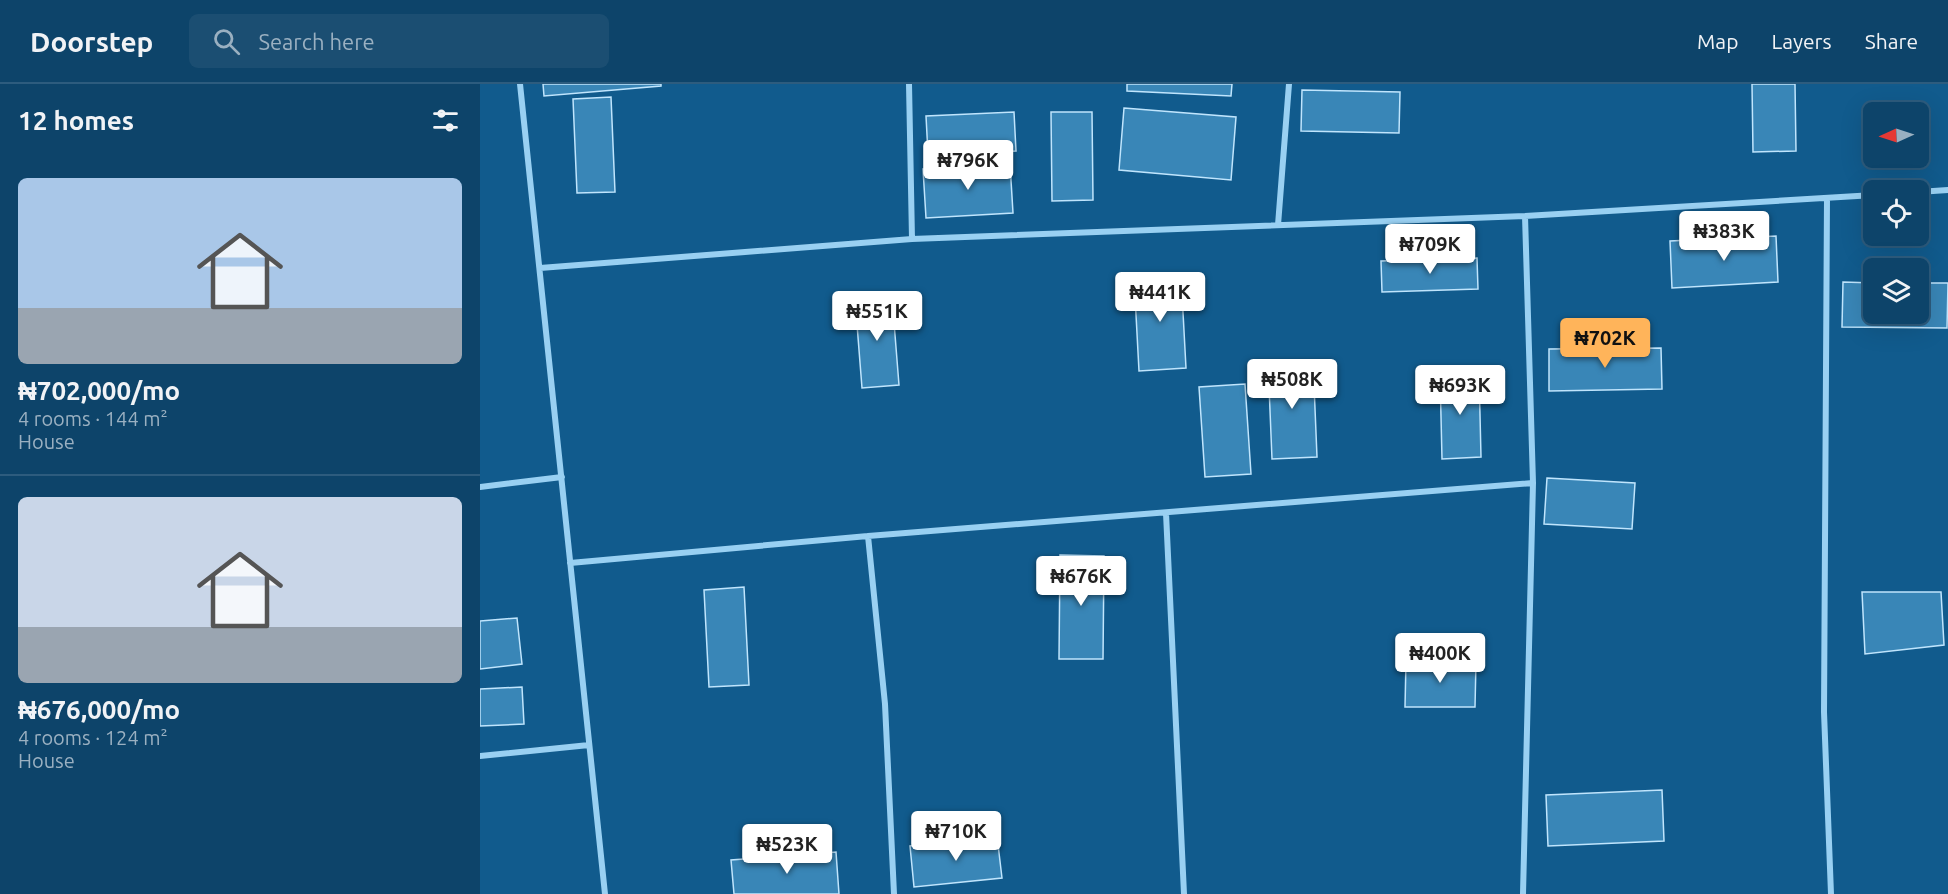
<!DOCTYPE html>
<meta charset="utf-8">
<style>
body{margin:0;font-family:Ubuntu,sans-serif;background:#1b4e72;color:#f1f3f6;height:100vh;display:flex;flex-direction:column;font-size:22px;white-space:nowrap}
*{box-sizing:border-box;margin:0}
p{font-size:20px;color:#9ab0c1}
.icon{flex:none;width:33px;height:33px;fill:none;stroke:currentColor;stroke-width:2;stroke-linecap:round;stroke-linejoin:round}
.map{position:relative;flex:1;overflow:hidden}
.details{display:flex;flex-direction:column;background:#0d446a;width:480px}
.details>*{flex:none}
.needle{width:39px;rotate:267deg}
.buttons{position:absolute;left:1383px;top:18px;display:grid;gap:12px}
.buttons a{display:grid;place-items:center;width:66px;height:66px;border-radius:9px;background:#0d446a;box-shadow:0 6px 24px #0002,0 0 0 2px #2d5c7e;font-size:30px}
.price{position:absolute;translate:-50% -51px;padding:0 14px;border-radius:6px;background:#fff;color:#222;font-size:20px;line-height:39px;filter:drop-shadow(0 2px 3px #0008)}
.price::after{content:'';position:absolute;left:50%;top:36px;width:18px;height:14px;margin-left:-9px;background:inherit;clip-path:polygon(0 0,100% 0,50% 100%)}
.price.selected{background:#ffb45a;color:#111}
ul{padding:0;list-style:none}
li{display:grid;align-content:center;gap:12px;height:318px;padding:0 18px}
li+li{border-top:2px solid #2d5c7e}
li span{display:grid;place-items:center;height:186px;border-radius:9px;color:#555}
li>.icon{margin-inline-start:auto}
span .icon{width:108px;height:108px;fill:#fffc;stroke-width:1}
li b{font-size:26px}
h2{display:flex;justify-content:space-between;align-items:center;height:72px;padding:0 18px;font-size:26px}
header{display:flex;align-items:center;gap:36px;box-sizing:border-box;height:84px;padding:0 30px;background:#0d446a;border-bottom:2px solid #2d5c7e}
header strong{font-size:28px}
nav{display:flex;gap:33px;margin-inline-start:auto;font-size:21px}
.search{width:420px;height:54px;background:#1b4e72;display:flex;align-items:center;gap:15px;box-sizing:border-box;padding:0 21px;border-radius:9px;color:#9ab0c1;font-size:22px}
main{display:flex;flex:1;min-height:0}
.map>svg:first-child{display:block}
</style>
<header>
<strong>Doorstep</strong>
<div class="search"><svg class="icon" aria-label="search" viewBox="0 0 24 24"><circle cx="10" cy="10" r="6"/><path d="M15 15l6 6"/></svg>Search here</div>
<nav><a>Map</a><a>Layers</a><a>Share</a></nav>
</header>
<main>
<section class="details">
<h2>12 homes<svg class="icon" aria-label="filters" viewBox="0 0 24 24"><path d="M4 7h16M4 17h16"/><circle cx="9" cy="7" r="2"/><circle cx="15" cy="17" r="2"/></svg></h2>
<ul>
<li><span style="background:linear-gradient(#a9c7e8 70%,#9aa5b1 0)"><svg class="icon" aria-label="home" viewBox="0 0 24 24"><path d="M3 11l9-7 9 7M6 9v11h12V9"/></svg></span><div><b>₦702,000/mo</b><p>4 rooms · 144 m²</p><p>House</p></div></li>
<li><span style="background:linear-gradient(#c9d6e8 70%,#9aa5b1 0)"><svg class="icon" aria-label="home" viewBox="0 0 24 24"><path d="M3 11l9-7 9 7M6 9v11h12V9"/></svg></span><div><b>₦676,000/mo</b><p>4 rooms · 124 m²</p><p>House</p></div></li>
</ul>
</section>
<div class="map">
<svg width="1468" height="810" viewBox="0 0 1468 810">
<rect width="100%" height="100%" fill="#115b8d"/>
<path fill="#3986b7" stroke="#c0e5fd" stroke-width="1.5" d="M63 0H181V2L64 12Z
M647 0H752L751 12 647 7Z
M1272 0H1315L1316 67 1273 68Z
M822 6 920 8 919 49 821 47Z
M131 13 135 108 97 109 93 15Z
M644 24 756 33 751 96 639 86Z
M534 28 536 67 448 70 446 32Z
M571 28H612L613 116 572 117Z
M530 80 533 129 446 134 443 85Z
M1296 152 1298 198 1192 204 1190 157Z
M997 174 998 205 902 208 901 177Z
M701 191 706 284 659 287 654 193Z
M1363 198 1394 199V230H1438V199H1468L1467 244 1362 243Z
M412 213 419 301 382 304 375 215Z
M1181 264 1182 305 1069 307V265Z
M833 276 837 373 792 375 788 278Z
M999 289 1001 373 962 375 960 290Z
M765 300 771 390 725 393 719 303Z
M1067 394 1155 399 1152 445 1064 440Z
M580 471 624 472 623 575H579Z
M264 503 269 601 229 603 224 506Z
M1382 508H1461L1464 561 1385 570Z
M37 534 42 580 0 585V537Z
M926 577 996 578 995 623H925Z
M42 603 44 640 0 642V605Z
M1182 706 1184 757 1068 762 1066 711Z
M517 752 522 794 434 803 430 762Z
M356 768 359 810H254L251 776Z"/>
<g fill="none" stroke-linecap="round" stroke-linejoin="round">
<path stroke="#99d0f2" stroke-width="6" d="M40 0 125 810
M429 0 432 155
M1438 108 1468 106
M1347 114 1344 628 1351 810
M798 141 809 0
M60 184 432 155 1045 132 1394 111
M0 403 82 393
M686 429 704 810
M90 479 388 452
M0 672 109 661
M414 810 405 620 388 452 1053 399
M1043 810 1053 399 1045 132"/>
</g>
</svg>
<div class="buttons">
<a><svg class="needle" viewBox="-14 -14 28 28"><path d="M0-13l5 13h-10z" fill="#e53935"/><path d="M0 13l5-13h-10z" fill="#9ab0c1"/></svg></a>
<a><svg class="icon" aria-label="locate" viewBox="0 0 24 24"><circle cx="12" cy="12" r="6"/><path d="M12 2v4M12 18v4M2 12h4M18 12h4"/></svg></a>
<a><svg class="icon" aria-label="layers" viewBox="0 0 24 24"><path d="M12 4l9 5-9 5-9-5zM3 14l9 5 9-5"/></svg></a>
</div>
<b class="price" style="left:488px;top:107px">₦796K</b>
<b class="price" style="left:1244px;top:178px">₦383K</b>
<b class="price" style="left:950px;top:191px">₦709K</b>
<b class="price" style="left:680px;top:239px">₦441K</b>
<b class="price" style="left:397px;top:258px">₦551K</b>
<b class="price selected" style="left:1125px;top:285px">₦702K</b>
<b class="price" style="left:812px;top:326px">₦508K</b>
<b class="price" style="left:980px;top:332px">₦693K</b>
<b class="price" style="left:601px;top:523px">₦676K</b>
<b class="price" style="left:960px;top:600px">₦400K</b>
<b class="price" style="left:476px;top:778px">₦710K</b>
<b class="price" style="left:307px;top:791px">₦523K</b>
</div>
</main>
